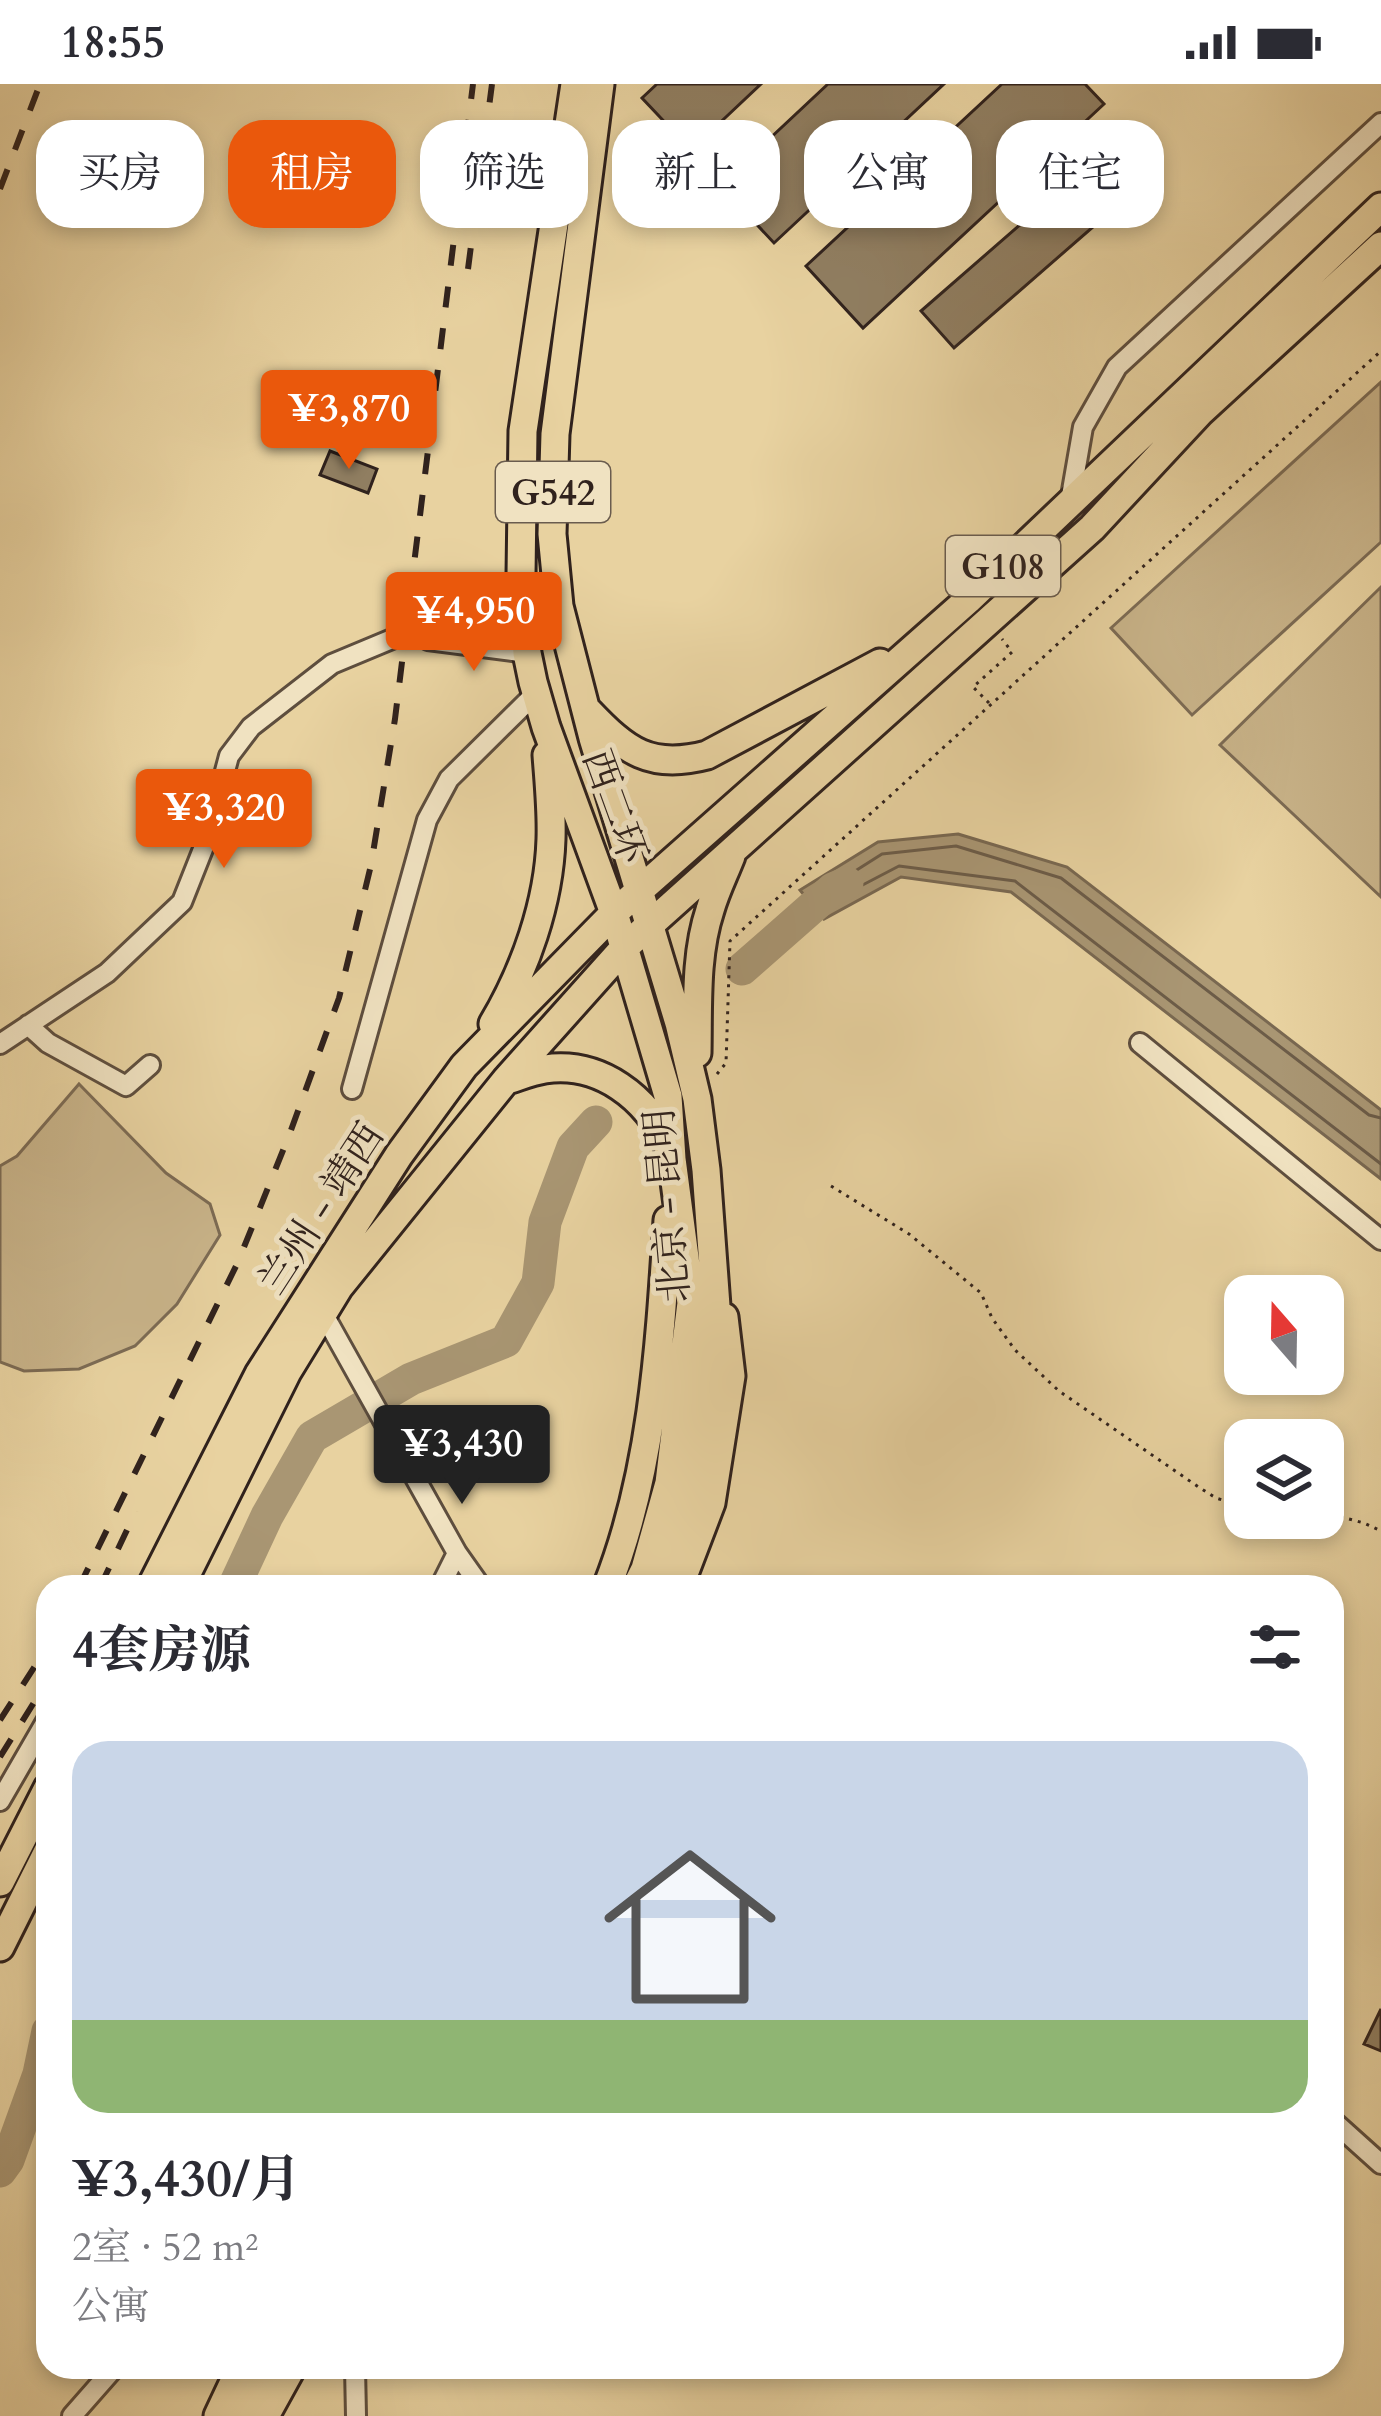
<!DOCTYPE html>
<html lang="zh">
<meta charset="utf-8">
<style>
body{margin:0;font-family:Cardo,"Noto Serif SC",serif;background:#f7f7f7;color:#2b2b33;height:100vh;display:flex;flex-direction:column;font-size:45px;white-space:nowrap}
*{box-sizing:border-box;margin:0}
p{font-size:39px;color:#7c7c81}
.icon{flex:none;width:66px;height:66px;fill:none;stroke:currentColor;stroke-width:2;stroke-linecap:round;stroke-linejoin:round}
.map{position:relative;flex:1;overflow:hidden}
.drawer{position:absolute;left:36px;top:1491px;width:1308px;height:804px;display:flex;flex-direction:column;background:#fff;border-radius:36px;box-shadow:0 6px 18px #0003}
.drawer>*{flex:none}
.banner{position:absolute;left:36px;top:36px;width:1311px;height:108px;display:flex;gap:24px}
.needle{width:78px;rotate:340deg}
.controls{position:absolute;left:1224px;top:1191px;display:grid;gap:24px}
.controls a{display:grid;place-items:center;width:120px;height:120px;border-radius:24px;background:#fff;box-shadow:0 6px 18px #0003;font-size:60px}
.price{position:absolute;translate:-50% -102px;padding:0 27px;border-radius:12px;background:#ea580c;color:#fff;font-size:39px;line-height:78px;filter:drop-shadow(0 3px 6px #0008)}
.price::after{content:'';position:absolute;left:50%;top:72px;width:36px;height:27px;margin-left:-18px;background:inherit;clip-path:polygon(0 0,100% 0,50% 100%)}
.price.current{background:#222;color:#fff}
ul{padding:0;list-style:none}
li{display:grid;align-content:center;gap:24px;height:636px;padding:0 36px}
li+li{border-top:3px solid #e1e1e2}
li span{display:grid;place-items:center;height:372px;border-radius:36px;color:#555}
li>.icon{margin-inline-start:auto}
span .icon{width:216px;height:216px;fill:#fffc;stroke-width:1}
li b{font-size:51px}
h2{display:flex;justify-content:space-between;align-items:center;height:144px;padding:0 36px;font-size:51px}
.chip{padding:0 42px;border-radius:36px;background:#fff;box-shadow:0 6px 18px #0003;font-size:42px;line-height:108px}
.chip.current{background:#ea580c;color:#fff}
.status{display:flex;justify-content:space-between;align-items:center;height:84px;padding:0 60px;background:#fff;direction:ltr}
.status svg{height:33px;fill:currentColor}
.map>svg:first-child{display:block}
</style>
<div class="status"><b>18:55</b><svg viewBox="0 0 49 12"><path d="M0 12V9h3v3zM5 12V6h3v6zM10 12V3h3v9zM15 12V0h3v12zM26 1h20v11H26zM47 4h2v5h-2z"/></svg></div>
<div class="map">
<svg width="1381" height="2332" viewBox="0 0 1381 2332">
<rect width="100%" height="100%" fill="#e8d2a0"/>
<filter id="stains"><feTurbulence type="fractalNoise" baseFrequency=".00167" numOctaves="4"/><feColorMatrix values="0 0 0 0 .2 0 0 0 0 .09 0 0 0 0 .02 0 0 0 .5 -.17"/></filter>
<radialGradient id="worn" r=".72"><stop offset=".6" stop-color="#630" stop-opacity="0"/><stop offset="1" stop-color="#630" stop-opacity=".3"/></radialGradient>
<path fill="#c9b48a" stroke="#7c6b54" stroke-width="3" d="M1381 298V458L1192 631 1111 544Z
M1381 503V813L1220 661Z
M79 1000 166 1089 210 1120 220 1151 177 1220 135 1262 79 1285 24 1287 0 1278V1082L17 1072Z"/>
<path fill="#a99673" stroke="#796851" stroke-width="3" d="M958 750 1067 783 1381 1026V1095L1011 808 901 793 824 835 800 806 878 758Z"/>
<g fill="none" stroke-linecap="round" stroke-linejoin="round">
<path stroke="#6c5c48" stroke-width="3" d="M1381 1034 1369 1031 1061 794 956 762 882 770 822 808 824 816 830 818 899 782 1015 797 1381 1080"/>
<path stroke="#a99673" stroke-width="33" d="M742 885 833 805 847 799
M234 1503 267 1432 312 1353 411 1295 506 1257 538 1199 545 1138 573 1063 596 1038
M0 2087 8 2076 39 1990 48 1947"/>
</g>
<path fill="#907e61" stroke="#30221d" stroke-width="3" d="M657 0H761L691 66 642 14Z
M828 0H944L774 159 720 101Z
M1002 0H1085L1104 20 863 244 806 182Z
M1092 78 1125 115 954 264 921 227Z
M330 367 377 385 368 409 320 391Z
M1381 1925V1967L1364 1960Z"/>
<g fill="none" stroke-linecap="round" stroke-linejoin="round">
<path stroke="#c3af86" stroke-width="18" stroke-dasharray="18 9" stroke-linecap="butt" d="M392 555 428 556"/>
<defs>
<path id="minor" d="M1070 418 1083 343 1117 283 1381 39
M428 556 527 569
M28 941 48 959 126 1002 150 981
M1140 959 1381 1156
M0 960 107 889 182 818 207 755 229 672 251 643 332 580 392 555
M352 1005 427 736 449 695 536 609
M323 1229 457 1469 481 1503
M440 1503 457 1469
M0 1717 48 1634
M1332 2036 1381 2080
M355 2283 356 2332
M72 2332 115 2283"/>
<path id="highway" d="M575 0 523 347 521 491 527 569 533 598 546 643 614 829 668 1012 672 1075 691 1219 669 1399 645 1485 636 1503
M600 0 555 350 552 450 559 522 593 654 679 939 697 1015 706 1086 716 1222 689 1405 657 1503
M588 627C626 667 650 686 707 671L880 579
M493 940C525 886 549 819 551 755 552 727 549 699 547 671
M697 969C698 922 695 871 710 826 715 808 724 790 731 772
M507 996C520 992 532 987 545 985 600 977 648 1014 668 1062
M151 1503 259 1290 399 1071 464 982 614 829 968 516 1381 123
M180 1503 287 1288 339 1203 506 996 624 864 1092 444 1200 328 1381 162
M607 1503C653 1387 660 1259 668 1136
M679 1503 711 1419 731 1292 724 1233
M0 1798 48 1704
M0 1863 48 1767
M218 2332 241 2283
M245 2332 266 2283
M265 2332 292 2283"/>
</defs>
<use href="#minor" stroke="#5e4e3e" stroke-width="24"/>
<use href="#highway" stroke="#30221d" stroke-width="33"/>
<path stroke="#30221d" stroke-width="3" stroke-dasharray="3 6" stroke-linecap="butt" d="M989 619 973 603 1012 568 1002 555
M717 990 726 979 730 857 1381 267
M831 1102 909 1150 981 1209 992 1234 1015 1266 1059 1307 1200 1404 1216 1414 1245 1423
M1323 1428 1364 1439 1381 1447"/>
<use href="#minor" stroke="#f0e2c1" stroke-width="18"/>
<use href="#highway" stroke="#e8d2a0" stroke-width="27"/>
<path stroke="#30221d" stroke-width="6" stroke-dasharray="21 21" stroke-linecap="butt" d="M0 105 40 0
M468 185 492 0
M79 1503 238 1178 290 1049 339 914 371 781 395 635 473 0
M100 1503 136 1427
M0 1636 48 1562
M0 1673 48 1596"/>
</g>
<g text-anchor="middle" stroke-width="10" stroke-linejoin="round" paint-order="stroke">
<g fill="#f0e2c1" stroke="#6a5c4e" stroke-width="3">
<rect x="496" y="378" width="114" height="60" rx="9"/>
<rect x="946" y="452" width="114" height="60" rx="9"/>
</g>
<g font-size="36" font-weight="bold" fill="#30221d">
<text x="553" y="421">G542</text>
<text x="1003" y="495">G108</text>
</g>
<g font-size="39" fill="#30221d" stroke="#f0e2c1">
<text transform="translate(616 722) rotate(70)" y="14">西二环</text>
<text transform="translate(666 1122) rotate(-95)" y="14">北京 - 昆明</text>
<text transform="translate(320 1124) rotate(-57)" y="14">兰州 - 靖西</text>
</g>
</g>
<rect width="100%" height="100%" filter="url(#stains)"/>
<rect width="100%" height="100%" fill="url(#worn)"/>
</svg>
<div class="controls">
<a><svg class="needle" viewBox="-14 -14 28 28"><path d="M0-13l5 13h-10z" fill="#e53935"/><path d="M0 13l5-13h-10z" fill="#7c7c81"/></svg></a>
<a><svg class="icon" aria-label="layers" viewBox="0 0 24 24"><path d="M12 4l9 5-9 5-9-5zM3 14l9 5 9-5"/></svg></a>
</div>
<b class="price" style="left:349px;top:388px">¥3,870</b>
<b class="price" style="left:474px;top:590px">¥4,950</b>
<b class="price" style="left:224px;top:787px">¥3,320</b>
<b class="price current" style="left:462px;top:1423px">¥3,430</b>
<div class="banner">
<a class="chip">买房</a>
<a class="chip current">租房</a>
<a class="chip">筛选</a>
<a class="chip">新上</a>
<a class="chip">公寓</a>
<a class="chip">住宅</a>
</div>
<section class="drawer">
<h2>4套房源<svg class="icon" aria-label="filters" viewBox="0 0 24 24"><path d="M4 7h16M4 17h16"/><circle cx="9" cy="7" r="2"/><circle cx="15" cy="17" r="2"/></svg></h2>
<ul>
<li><span style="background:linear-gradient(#c9d6e8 75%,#8fb573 0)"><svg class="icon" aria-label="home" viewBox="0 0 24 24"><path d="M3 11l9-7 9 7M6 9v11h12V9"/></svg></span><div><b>¥3,430/月</b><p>2室 · 52 m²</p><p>公寓</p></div></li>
</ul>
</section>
</div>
